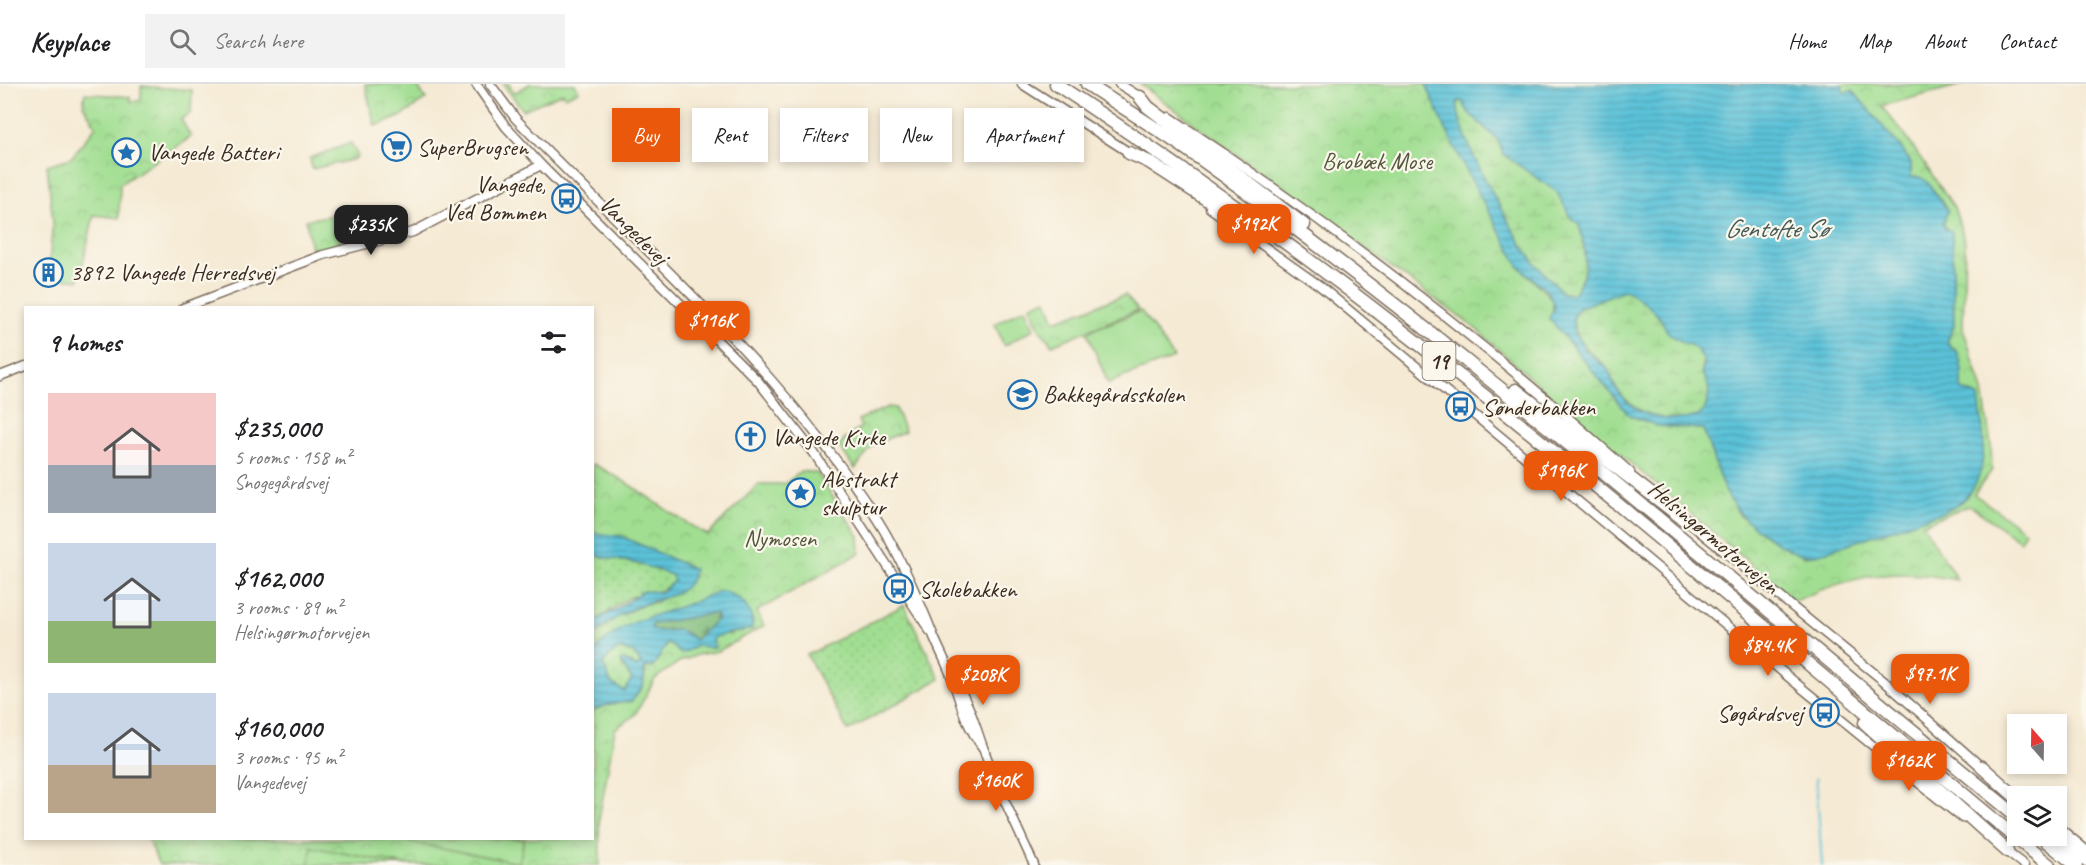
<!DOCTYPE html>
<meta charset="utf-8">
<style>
body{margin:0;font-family:Caveat,sans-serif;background:#f2f2f2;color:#202124;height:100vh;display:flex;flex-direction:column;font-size:22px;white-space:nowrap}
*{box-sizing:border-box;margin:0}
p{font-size:20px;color:#757577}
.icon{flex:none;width:33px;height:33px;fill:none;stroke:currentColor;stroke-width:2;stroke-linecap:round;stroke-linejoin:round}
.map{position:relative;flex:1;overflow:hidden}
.side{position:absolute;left:24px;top:222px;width:570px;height:534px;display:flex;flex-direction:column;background:#fff;border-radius:0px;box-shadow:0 3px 9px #0003}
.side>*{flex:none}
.hud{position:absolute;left:612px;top:24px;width:570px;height:54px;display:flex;gap:12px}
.needle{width:39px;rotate:340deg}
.tools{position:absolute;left:2007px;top:630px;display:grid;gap:12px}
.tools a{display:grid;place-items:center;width:60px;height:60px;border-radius:0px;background:#fff;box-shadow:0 3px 9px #0003;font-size:30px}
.price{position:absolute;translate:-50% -51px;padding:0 14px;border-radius:12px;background:#ea580c;color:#fff;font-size:20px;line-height:39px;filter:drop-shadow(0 2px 3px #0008)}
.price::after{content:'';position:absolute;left:50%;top:36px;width:18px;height:14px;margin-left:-9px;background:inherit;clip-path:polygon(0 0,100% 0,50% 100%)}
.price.on{background:#222;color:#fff}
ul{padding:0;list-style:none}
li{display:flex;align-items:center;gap:18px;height:150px;padding:0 24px}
li span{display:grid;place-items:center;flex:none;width:168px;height:120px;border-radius:0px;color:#555}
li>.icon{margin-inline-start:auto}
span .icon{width:72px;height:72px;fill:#fffc;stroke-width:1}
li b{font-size:26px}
h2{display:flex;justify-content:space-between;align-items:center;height:72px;padding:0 24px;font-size:26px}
.chip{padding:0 21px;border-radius:0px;background:#fff;box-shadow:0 3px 9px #0003;font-size:21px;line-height:54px}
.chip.on{background:#ea580c;color:#fff}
header{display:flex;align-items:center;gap:36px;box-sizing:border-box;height:84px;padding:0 30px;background:#fff;border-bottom:2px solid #e0e0e0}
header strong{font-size:28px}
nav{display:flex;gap:33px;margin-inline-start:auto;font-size:21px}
.search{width:420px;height:54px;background:#f2f2f2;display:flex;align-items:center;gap:15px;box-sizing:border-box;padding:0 21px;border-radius:0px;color:#757577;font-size:22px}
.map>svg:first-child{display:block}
</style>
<header>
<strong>Keyplace</strong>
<div class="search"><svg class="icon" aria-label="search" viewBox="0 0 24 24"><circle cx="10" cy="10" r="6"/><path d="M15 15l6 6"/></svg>Search here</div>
<nav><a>Home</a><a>Map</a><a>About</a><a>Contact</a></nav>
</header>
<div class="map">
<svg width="2086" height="781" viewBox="0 0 2086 781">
<defs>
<pattern id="grass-dots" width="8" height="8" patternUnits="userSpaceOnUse" patternTransform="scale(1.5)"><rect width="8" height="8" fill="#a1de92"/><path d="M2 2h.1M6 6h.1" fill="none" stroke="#8cbf7d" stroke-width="1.8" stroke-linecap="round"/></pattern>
<pattern id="forest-firs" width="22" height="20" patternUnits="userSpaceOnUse" patternTransform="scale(1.5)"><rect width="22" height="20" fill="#80bd7c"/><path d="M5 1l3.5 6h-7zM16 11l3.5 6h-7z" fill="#6a9a65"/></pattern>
<pattern id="wetland-marsh" width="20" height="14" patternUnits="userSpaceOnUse" patternTransform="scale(1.5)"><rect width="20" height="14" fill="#a1de92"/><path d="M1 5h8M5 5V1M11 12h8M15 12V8" fill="none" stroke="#8cbf7d"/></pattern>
<pattern id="park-crowns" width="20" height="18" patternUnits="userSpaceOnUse" patternTransform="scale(1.5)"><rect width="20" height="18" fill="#a1de92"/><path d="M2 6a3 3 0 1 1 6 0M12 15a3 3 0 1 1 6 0" fill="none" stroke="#8cbf7d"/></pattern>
<pattern id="water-rules" width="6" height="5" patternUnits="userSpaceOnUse" patternTransform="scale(1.5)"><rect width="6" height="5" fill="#5bc2d9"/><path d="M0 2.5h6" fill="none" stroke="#4c9eaf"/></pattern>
</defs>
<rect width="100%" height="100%" fill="#fbf7ec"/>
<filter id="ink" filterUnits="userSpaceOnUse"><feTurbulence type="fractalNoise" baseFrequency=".0167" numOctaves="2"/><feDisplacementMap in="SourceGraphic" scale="12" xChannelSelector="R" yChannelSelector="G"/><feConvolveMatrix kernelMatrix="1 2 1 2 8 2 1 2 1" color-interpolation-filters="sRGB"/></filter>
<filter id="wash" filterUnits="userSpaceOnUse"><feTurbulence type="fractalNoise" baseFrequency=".008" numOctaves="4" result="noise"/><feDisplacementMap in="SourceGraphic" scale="24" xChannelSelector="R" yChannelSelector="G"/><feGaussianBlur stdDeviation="1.35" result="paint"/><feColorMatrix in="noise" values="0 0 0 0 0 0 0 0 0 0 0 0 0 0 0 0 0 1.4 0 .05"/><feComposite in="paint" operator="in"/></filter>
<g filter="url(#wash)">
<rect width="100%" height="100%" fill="#f5ead4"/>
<path fill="url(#grass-dots)" stroke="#6e8458" stroke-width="1.5" d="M593 471 639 480 672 491 674 497C659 511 652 507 634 512 619 516 608 532 593 537Z
M904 521 940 595 848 647 807 571Z
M621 565 634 569 641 579 637 583 625 576 622 581 632 595 624 607 611 599 603 580 614 568Z"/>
<path fill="url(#forest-firs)" stroke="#5e744d" stroke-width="1.5" d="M715 529 718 534 695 556C676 538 672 551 652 545L651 540Z"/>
<path fill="url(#wetland-marsh)" stroke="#6e8458" stroke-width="1.5" d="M1458 17H1462L1469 29 1498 56 1503 70 1557 108 1571 134 1579 140C1587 166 1591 188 1573 210L1562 209C1554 197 1543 189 1534 178 1514 151 1453 47 1458 17Z
M1624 206C1636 210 1654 225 1661 236 1665 241 1666 246 1672 251 1681 257 1694 258 1700 268 1706 277 1702 282 1702 290 1714 299 1709 323 1699 332 1668 341 1636 332 1617 305 1612 298 1611 287 1604 281 1558 241 1563 219 1624 206Z"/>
<path fill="url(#park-crowns)" stroke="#6e8458" stroke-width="1.5" d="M365 0H416L426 15 400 33 375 42Z
M503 0H509L514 9 530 0H575L579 7 565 13 563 9 523 26Z
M1140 0H1426L1463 79 1520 183 1553 216 1552 238 1629 331 1658 342 1703 345 1724 404 1740 432 1804 472 1815 471 1955 423C1994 396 1979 349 1974 310L1962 306V286L1957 267 1947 258 1954 242 1952 148C1939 142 1945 134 1946 122L1927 98 1911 93V80L1901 64 1853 7 1843 8 1841 5 1842 0H1965L1881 22 1904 50 1954 123 1965 158 1963 244 1983 307 1991 362 1992 386 1974 410 2025 447 2020 457 1969 421 1923 440 1957 496C1895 483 1852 491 1795 517L1554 315 1476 245Z
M141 2 192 6 191 29 181 35 191 53 120 100 119 134 94 131 79 196 48 193 53 138 47 81 71 74 96 42 83 21 85 9 130 13 131 18 141 16Z
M351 59 358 72 355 75 312 85 310 74Z
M332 131 341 158 312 169 306 136Z
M1125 211 1138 226 1052 261 1039 244 1030 222 1046 215 1055 237Z
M888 323 895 324 905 347 873 361 855 385 838 361 861 343 858 336Z
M593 380C634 399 667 430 708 451L759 400H784L802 387 817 389 859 452 860 469 757 527 764 542 718 567 697 571 679 578 655 595 635 631 615 645 599 735 600 781H159L148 755 592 754 593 626 618 618 643 602 646 583H653L668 558 685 566 697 562 713 564 712 555 722 549 730 551 753 538C749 528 745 516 735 512 716 503 704 515 687 521 652 533 618 540 593 569V553L615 534 645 520 657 518 689 482 663 473 621 452 593 449Z"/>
<path fill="#a1de92" stroke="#6e8458" stroke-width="1.5" d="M1025 224 1034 245 1004 262 995 240Z
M1141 227 1174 274 1108 299 1087 248Z
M396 755H524L519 779Z
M312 763 405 781H309Z"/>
<path fill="url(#water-rules)" stroke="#4b767c" stroke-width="1.5" fill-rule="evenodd" d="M1426 0H1842L1843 8 1853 7 1901 64 1911 79V93H1921L1927 98 1948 126 1943 140 1945 145 1952 148 1954 242 1947 258 1958 269 1962 286V306L1979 313C1984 355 1994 405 1946 427L1815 471C1799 472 1789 466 1776 458 1721 425 1723 399 1703 345L1658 342 1629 331 1549 234 1554 225C1554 204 1528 196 1518 180 1485 122 1451 62 1426 0ZM1458 17H1462L1469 29 1498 56 1503 70 1557 108 1571 134 1579 140C1586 166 1591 187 1573 210L1562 209C1554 197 1543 189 1534 178 1515 152 1453 47 1458 17ZM1624 206C1636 210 1653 225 1661 235 1664 239 1664 244 1668 248 1682 263 1697 255 1705 281L1701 289C1712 300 1711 321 1699 332 1668 341 1634 332 1616 304 1612 298 1611 289 1606 283 1603 280 1598 278 1595 275 1582 263 1563 240 1579 224Z
M593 449 621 452 694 485C691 511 664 513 644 520 626 527 605 539 593 553V537L612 528 643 507 662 508 674 497 672 491 639 480 593 471Z
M724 507C740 513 755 526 752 545 738 549 724 548 712 555L714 564 697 562 681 570 668 558 653 583H645L643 602 632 617 607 621 593 626V569C622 535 649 535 688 520 701 516 710 508 724 507ZM715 529 718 534 695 556C672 537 674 552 652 545V540ZM621 565 634 569 641 579 636 583 624 576 620 577 632 595 624 607 611 599 603 580 614 568Z"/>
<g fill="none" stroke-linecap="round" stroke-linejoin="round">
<path stroke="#5bc2d9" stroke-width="2" d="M1816 694 1822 781"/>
</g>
</g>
<g filter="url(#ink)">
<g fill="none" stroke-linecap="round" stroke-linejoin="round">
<defs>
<path id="minor" d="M476 0 506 43 541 81 758 297 814 369 930 547
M490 0 516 35C642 165 778 281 877 435 900 471 918 513 934 553 940 567 947 580 952 594 962 623 964 638 983 664
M1022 0 1133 71
M1119 0 1145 16
M1170 33C1332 140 1486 259 1630 388
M1210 124 1320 202 1803 605 1962 734
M183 224 323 171 413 148 541 81
M0 292 26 282
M1683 434 1885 598 1986 687
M955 598C970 620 975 642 984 666 998 705 1017 743 1034 781
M2056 741 2086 766
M2003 765 2024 781"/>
<path id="highway" d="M1056 0C1171 76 1284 155 1392 239 1617 413 1830 601 2049 781
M1087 0C1125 25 1165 49 1202 76 1486 279 1747 513 2018 733
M1140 13 1148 23 1304 141
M1129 69 1149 78 1243 139
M1516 306 1686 437
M1865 639 2007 767
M1982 683 2018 715
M2056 750 2086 776
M2040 752 2076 781"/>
</defs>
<use href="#minor" stroke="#7c6d5e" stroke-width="11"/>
<use href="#highway" stroke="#7c6d5e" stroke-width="15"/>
<use href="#minor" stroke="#fff" stroke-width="8"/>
<use href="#highway" stroke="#fff" stroke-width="12"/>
</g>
</g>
<defs>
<symbol id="supermarket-ring" viewBox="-11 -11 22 22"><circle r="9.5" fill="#fbf7ec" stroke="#1f6fb2" stroke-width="1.5"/><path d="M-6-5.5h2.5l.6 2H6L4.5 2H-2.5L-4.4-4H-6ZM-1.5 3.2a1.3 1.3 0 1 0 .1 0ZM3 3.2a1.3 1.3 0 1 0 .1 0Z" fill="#1f6fb2"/></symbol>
<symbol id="sight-ring" viewBox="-11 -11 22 22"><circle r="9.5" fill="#fbf7ec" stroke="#1f6fb2" stroke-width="1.5"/><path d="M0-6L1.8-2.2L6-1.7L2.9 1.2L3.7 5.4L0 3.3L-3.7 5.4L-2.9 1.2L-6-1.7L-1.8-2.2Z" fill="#1f6fb2"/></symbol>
<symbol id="bus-ring" viewBox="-11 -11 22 22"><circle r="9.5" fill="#fbf7ec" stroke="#1f6fb2" stroke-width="1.5"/><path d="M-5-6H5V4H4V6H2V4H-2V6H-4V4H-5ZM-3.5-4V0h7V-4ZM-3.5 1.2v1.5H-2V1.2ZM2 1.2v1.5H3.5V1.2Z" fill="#1f6fb2"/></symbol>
<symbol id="building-ring" viewBox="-11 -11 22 22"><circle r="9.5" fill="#fbf7ec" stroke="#1f6fb2" stroke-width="1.5"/><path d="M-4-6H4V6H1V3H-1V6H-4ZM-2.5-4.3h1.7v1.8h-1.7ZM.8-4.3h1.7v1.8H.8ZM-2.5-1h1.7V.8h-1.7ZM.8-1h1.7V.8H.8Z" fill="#1f6fb2"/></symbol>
<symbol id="school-ring" viewBox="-11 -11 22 22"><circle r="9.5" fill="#fbf7ec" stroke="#1f6fb2" stroke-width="1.5"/><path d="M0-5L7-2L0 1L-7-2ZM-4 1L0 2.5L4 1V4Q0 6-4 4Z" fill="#1f6fb2"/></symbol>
<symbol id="church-ring" viewBox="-11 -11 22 22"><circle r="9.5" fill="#fbf7ec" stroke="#1f6fb2" stroke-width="1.5"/><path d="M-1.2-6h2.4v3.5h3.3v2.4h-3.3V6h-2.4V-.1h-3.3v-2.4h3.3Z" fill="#1f6fb2"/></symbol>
</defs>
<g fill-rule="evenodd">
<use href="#supermarket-ring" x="380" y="46" width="33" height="33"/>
<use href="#sight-ring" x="110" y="52" width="33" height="33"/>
<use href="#bus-ring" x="550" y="98" width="33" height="33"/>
<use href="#building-ring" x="32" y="172" width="33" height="33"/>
<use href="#school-ring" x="1006" y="294" width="33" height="33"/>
<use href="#bus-ring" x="1444" y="306" width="33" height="33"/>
<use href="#church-ring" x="734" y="336" width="33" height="33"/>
<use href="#sight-ring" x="784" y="392" width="33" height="33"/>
<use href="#bus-ring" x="882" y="488" width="33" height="33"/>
<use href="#bus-ring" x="1808" y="612" width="33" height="33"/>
</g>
<g text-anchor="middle" stroke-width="4.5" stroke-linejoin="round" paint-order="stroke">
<rect fill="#fbf7ec" stroke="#75685c" stroke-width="1.5" x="1422.5" y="258" width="33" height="38" rx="4.5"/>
<g font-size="22" font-weight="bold" fill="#3b2a1e">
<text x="1439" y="285">19</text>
</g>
<g font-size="24" fill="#3b2a1e" stroke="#fbf7ec" text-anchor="start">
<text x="417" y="71">SuperBrugsen</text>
<text x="148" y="76">Vangede Batteri</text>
<text x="546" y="108" text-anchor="end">Vangede,<tspan x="546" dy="28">Ved Bommen</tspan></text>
<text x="70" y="196">3892 Vangede Herredsvej</text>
<text x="1043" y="318">Bakkegårdsskolen</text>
<text x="1482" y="331">Sønderbakken</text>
<text x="772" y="361">Vangede Kirke</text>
<text x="821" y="403">Abstrakt<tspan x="821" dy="28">skulptur</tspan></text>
<text x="919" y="513">Skolebakken</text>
<text x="1803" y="637" text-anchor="end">Søgårdsvej</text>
</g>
<g font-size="24" fill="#54573b" stroke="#fbf7ec">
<text x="1377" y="85">Brobæk Mose</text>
<text x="780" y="462">Nymosen</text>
</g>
<g font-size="24" fill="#3b2a1e" stroke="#fbf7ec">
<text transform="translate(634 146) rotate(45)" y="8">Vangedevej</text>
<text transform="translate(1714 453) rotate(40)" y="8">Helsingørmotorvejen</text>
</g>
<g font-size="26" font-style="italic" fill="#455856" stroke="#fbf7ec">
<text x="1776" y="153">Gentofte Sø</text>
</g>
</g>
</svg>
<div class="tools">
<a><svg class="needle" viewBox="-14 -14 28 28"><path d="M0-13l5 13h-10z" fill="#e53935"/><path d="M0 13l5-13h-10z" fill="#757577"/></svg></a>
<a><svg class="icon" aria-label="layers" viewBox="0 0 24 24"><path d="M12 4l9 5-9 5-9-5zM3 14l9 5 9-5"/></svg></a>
</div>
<b class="price" style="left:1254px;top:171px">$192K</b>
<b class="price on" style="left:371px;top:172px">$235K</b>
<b class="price" style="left:712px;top:268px">$116K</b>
<b class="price" style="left:1561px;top:418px">$196K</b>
<b class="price" style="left:1768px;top:593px">$84.4K</b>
<b class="price" style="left:1930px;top:621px">$97.1K</b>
<b class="price" style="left:983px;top:622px">$208K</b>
<b class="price" style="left:1909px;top:708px">$162K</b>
<b class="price" style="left:996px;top:728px">$160K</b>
<div class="hud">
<a class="chip on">Buy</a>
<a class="chip">Rent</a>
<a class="chip">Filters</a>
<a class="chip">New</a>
<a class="chip">Apartment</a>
</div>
<section class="side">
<h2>9 homes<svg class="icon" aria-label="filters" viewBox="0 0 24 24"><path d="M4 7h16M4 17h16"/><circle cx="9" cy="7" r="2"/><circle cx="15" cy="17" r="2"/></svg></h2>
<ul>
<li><span style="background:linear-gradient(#f6c9c9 60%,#9aa5b1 0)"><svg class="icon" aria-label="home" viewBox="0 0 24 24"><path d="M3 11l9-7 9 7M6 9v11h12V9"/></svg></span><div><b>$235,000</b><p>5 rooms · 158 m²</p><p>Snogegårdsvej</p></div></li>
<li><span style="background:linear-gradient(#c9d6e8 65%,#8fb573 0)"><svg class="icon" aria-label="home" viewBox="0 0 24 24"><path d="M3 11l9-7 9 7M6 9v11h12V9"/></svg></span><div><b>$162,000</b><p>3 rooms · 89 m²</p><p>Helsingørmotorvejen</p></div></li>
<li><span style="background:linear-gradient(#c9d6e8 60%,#b9a48a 0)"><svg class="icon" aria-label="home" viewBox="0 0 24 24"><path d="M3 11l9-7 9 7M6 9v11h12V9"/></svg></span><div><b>$160,000</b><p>3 rooms · 95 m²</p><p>Vangedevej</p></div></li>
</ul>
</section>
</div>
